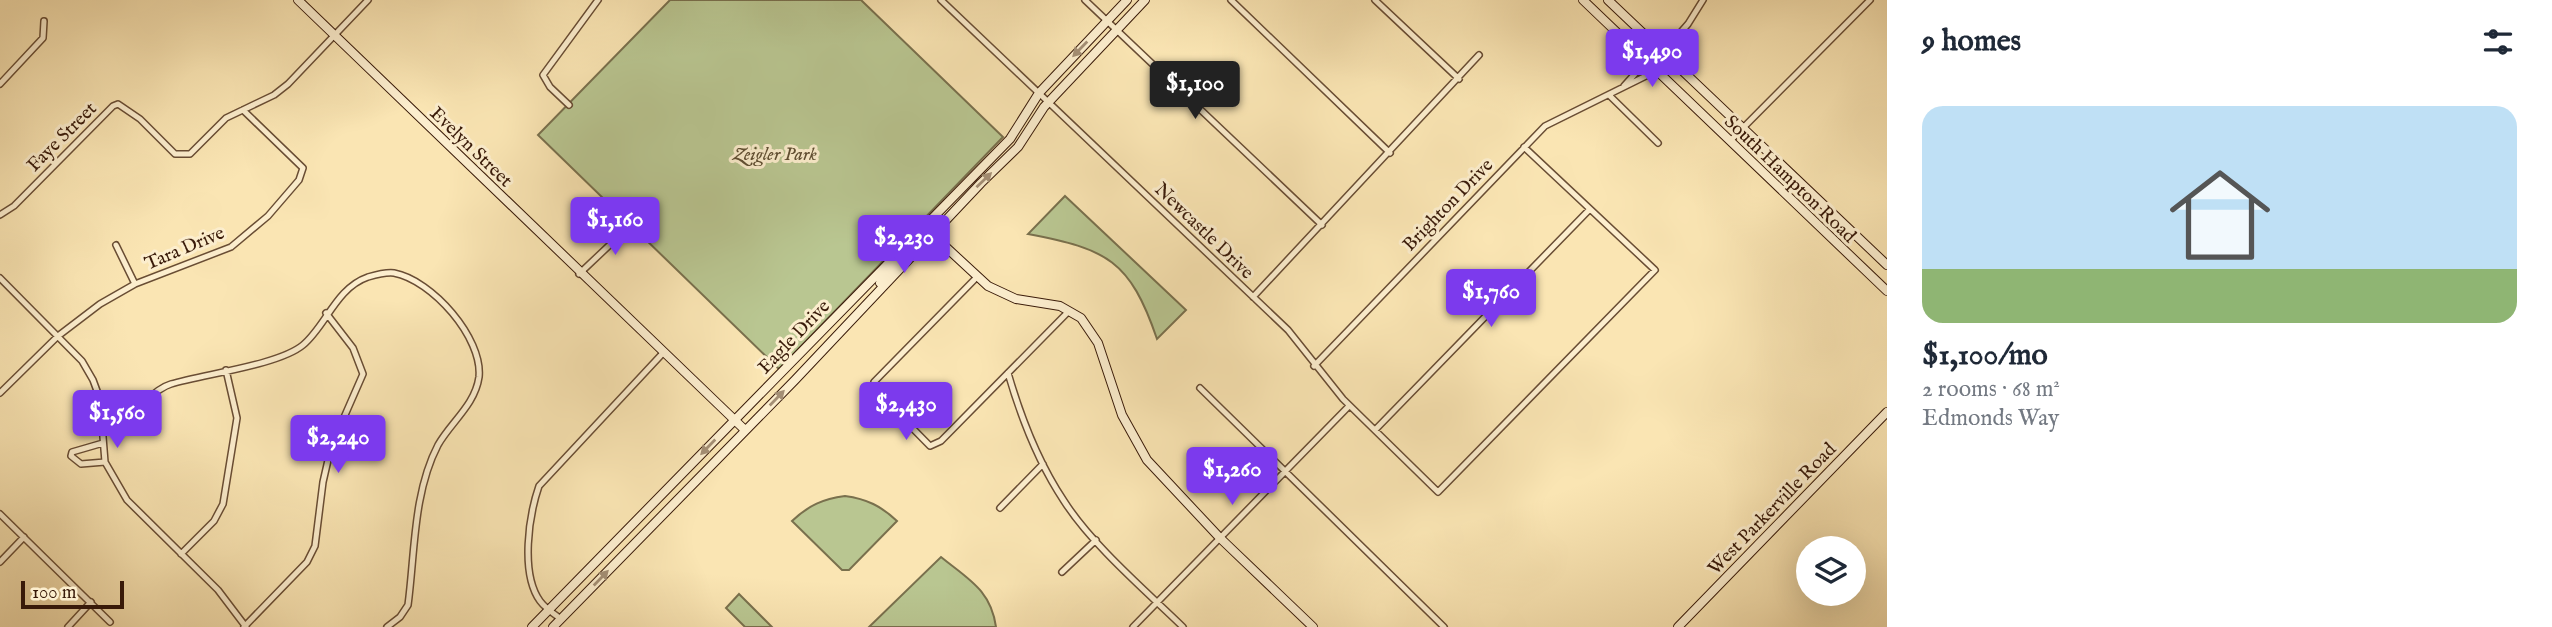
<!DOCTYPE html>
<meta charset="utf-8">
<style>
body{margin:0;font-family:"IM FELL English",serif;background:#f6f6f7;color:#1f2937;height:100vh;display:flex;flex-direction:column;font-size:26px;white-space:nowrap}
*{box-sizing:border-box;margin:0}
p{font-size:23px;color:#747a83}
.icon{flex:none;width:38px;height:38px;fill:none;stroke:currentColor;stroke-width:2;stroke-linecap:round;stroke-linejoin:round}
.map{position:relative;flex:1;overflow:hidden}
.side{display:flex;flex-direction:column;background:#fff;width:665px}
.side>*{flex:none}
.controls{position:absolute;left:1796px;top:536px;display:grid;gap:14px}
.controls a{display:grid;place-items:center;width:70px;height:70px;border-radius:50%;background:#fff;box-shadow:0 7px 28px #0002;font-size:35px}
.scale{position:absolute;left:21px;bottom:18px;width:103px;box-sizing:border-box;padding-left:7px;border:4px solid #391a09;border-top:0;font-size:19px;line-height:24px;white-space:nowrap;color:#391a09;-webkit-text-stroke:5px #fceece;paint-order:stroke}
.price{position:absolute;translate:-50% -60px;padding:0 16px;border-radius:7px;background:#7c3aed;color:#fff;font-size:23px;line-height:46px;filter:drop-shadow(0 2px 4px #0008)}
.price::after{content:'';position:absolute;left:50%;top:42px;width:21px;height:16px;margin-left:-10px;background:inherit;clip-path:polygon(0 0,100% 0,50% 100%)}
.price.current{background:#222;color:#fff}
ul{padding:0;list-style:none}
li{display:grid;align-content:center;gap:14px;height:371px;padding:0 35px}
li span{display:grid;place-items:center;height:217px;border-radius:21px;color:#555}
li>.icon{margin-inline-start:auto}
span .icon{width:126px;height:126px;fill:#fffc;stroke-width:1}
li b{font-size:30px}
h2{display:flex;justify-content:space-between;align-items:center;height:84px;padding:0 35px;font-size:30px}
main{display:flex;flex:1;min-height:0}
.map>svg:first-child{display:block}
</style>
<main>
<div class="map">
<svg width="1887" height="627" viewBox="0 0 1887 627">
<rect width="100%" height="100%" fill="#fae5b3"/>
<filter id="stains"><feTurbulence type="fractalNoise" baseFrequency=".00286" numOctaves="4"/><feColorMatrix values="0 0 0 0 .2 0 0 0 0 .09 0 0 0 0 .02 0 0 0 .5 -.17"/></filter>
<radialGradient id="worn" r=".72"><stop offset=".6" stop-color="#630" stop-opacity="0"/><stop offset="1" stop-color="#630" stop-opacity=".3"/></radialGradient>
<path fill="#b9c691" stroke="#79704d" stroke-width="2" d="M670 0H861L1003 137 779 369 538 135Z
M1065 196 1186 310 1157 339C1130 260 1107 249 1028 234Z
M845 496C867 499 881 506 897 521L849 570H842L792 521C809 505 823 499 845 496Z
M941 557C968 579 991 590 996 627H869Z
M739 594 772 627H745L726 608Z"/>
<g fill="none" stroke-linecap="round" stroke-linejoin="round">
<defs>
<path id="street" d="M941 0 1288 330 1343 399 1438 492 1655 270 1524 147
M1085 0 1322 225
M1231 0 1390 153
M1375 0 1459 79
M0 84 43 38 44 21
M1624 86 1642 66H1651
M1610 96 1658 143
M569 105 550 87 543 75 598 0
M1730 141 1870 0
M0 215 14 206 113 106 118 104 140 119 175 154H190L226 118 274 95 288 84 368 0
M116 245 135 284
M579 274 634 222
M977 277 874 382V389L930 446 941 441 1069 311
M0 278 82 361 93 380 100 399 105 462 127 500 218 590 246 627
M1253 297 1479 55
M1314 366 1545 126 1650 74 1651 66 1688 24 1703 0
M1008 373C1021 418 1038 462 1064 501 1092 545 1146 591 1183 627
M1200 388 1444 627
M0 393 58 336 100 304 135 284 231 247 268 216 299 180 303 168 243 110
M101 416C110 415 120 415 128 413 143 407 154 389 171 384 204 374 279 365 303 345 326 326 336 288 368 277 375 275 387 272 394 273 432 280 483 338 479 377 475 405 451 422 438 445 413 493 415 553 408 605L400 617 387 627
M1375 430 1589 210
M103 443 72 452 71 456 81 464 105 462
M1000 508 1043 464
M0 514 110 622
M181 554 214 521 223 504 237 418 226 370
M0 562 24 537
M1062 572 1096 540
M561 619C554 614 545 608 540 601 520 573 529 515 539 486L663 353
M68 627 91 602
M244 627 307 562 315 546 323 482 331 447 363 374 353 348 326 313
M1133 627 1349 406"/>
<path id="secondary" d="M298 0 745 430
M1583 0 1887 291
M1608 0 1887 265
M922 225 988 286 1016 299 1060 306 1081 318 1098 343 1122 415 1147 460 1220 538 1313 627
M880 283 906 253 901 247
M532 627 1010 139 1039 93 1127 0
M553 627 795 380 981 183 1018 147 1044 107 1145 0
M1678 627 1887 412"/>
</defs>
<use href="#street" stroke="#694d34" stroke-width="8"/>
<use href="#secondary" stroke="#391a09" stroke-width="10"/>
<use href="#street" stroke="#fceece" stroke-width="5"/>
<use href="#secondary" stroke="#fceece" stroke-width="8"/>
</g>
<defs><path id="oneway-solid" d="M-6-.8H1V-3.2L6.5 0L1 3.2V.8H-6Z" transform="scale(1.75)"/></defs>
<g fill="#a48f75">
<use href="#oneway-solid" transform="translate(1080 49) rotate(134)"/>
<use href="#oneway-solid" transform="translate(984 180) rotate(-44)"/>
<use href="#oneway-solid" transform="translate(777 398) rotate(-46)"/>
<use href="#oneway-solid" transform="translate(708 447) rotate(134)"/>
<use href="#oneway-solid" transform="translate(601 578) rotate(-46)"/>
</g>
<g text-anchor="middle" stroke-width="6" stroke-linejoin="round" paint-order="stroke">
<g font-size="19" fill="#391a09" stroke="#fceece">
<text transform="translate(61 136) rotate(-45)" y="7">Faye Street</text>
<text transform="translate(472 146) rotate(44)" y="7">Evelyn Street</text>
<text transform="translate(1791 178) rotate(44)" y="7">South Hampton Road</text>
<text transform="translate(1447 204) rotate(-46)" y="7">Brighton Drive</text>
<text transform="translate(1205 230) rotate(44)" y="7">Newcastle Drive</text>
<text transform="translate(184 247) rotate(-23)" y="7">Tara Drive</text>
<text transform="translate(793 336) rotate(-46)" y="7">Eagle Drive</text>
<text transform="translate(1771 508) rotate(-46)" y="7">West Parkerville Road</text>
</g>
<g font-size="19" font-style="italic" fill="#5f4e32" stroke="#fceece">
<text x="775" y="160">Zeigler Park</text>
</g>
</g>
<rect width="100%" height="100%" filter="url(#stains)"/>
<rect width="100%" height="100%" fill="url(#worn)"/>
</svg>
<div class="controls">
<a><svg class="icon" aria-label="layers" viewBox="0 0 24 24"><path d="M12 4l9 5-9 5-9-5zM3 14l9 5 9-5"/></svg></a>
</div>
<div class="scale">100 m</div>
<b class="price" style="left:1652px;top:89px">$1,490</b>
<b class="price current" style="left:1195px;top:121px">$1,100</b>
<b class="price" style="left:615px;top:257px">$1,160</b>
<b class="price" style="left:904px;top:275px">$2,230</b>
<b class="price" style="left:1491px;top:329px">$1,760</b>
<b class="price" style="left:906px;top:442px">$2,430</b>
<b class="price" style="left:117px;top:450px">$1,560</b>
<b class="price" style="left:338px;top:475px">$2,240</b>
<b class="price" style="left:1232px;top:507px">$1,260</b>
</div>
<section class="side">
<h2>9 homes<svg class="icon" aria-label="filters" viewBox="0 0 24 24"><path d="M4 7h16M4 17h16"/><circle cx="9" cy="7" r="2"/><circle cx="15" cy="17" r="2"/></svg></h2>
<ul>
<li><span style="background:linear-gradient(#bfe0f5 75%,#8fb573 0)"><svg class="icon" aria-label="home" viewBox="0 0 24 24"><path d="M3 11l9-7 9 7M6 9v11h12V9"/></svg></span><div><b>$1,100/mo</b><p>2 rooms · 68 m²</p><p>Edmonds Way</p></div></li>
</ul>
</section>
</main>
